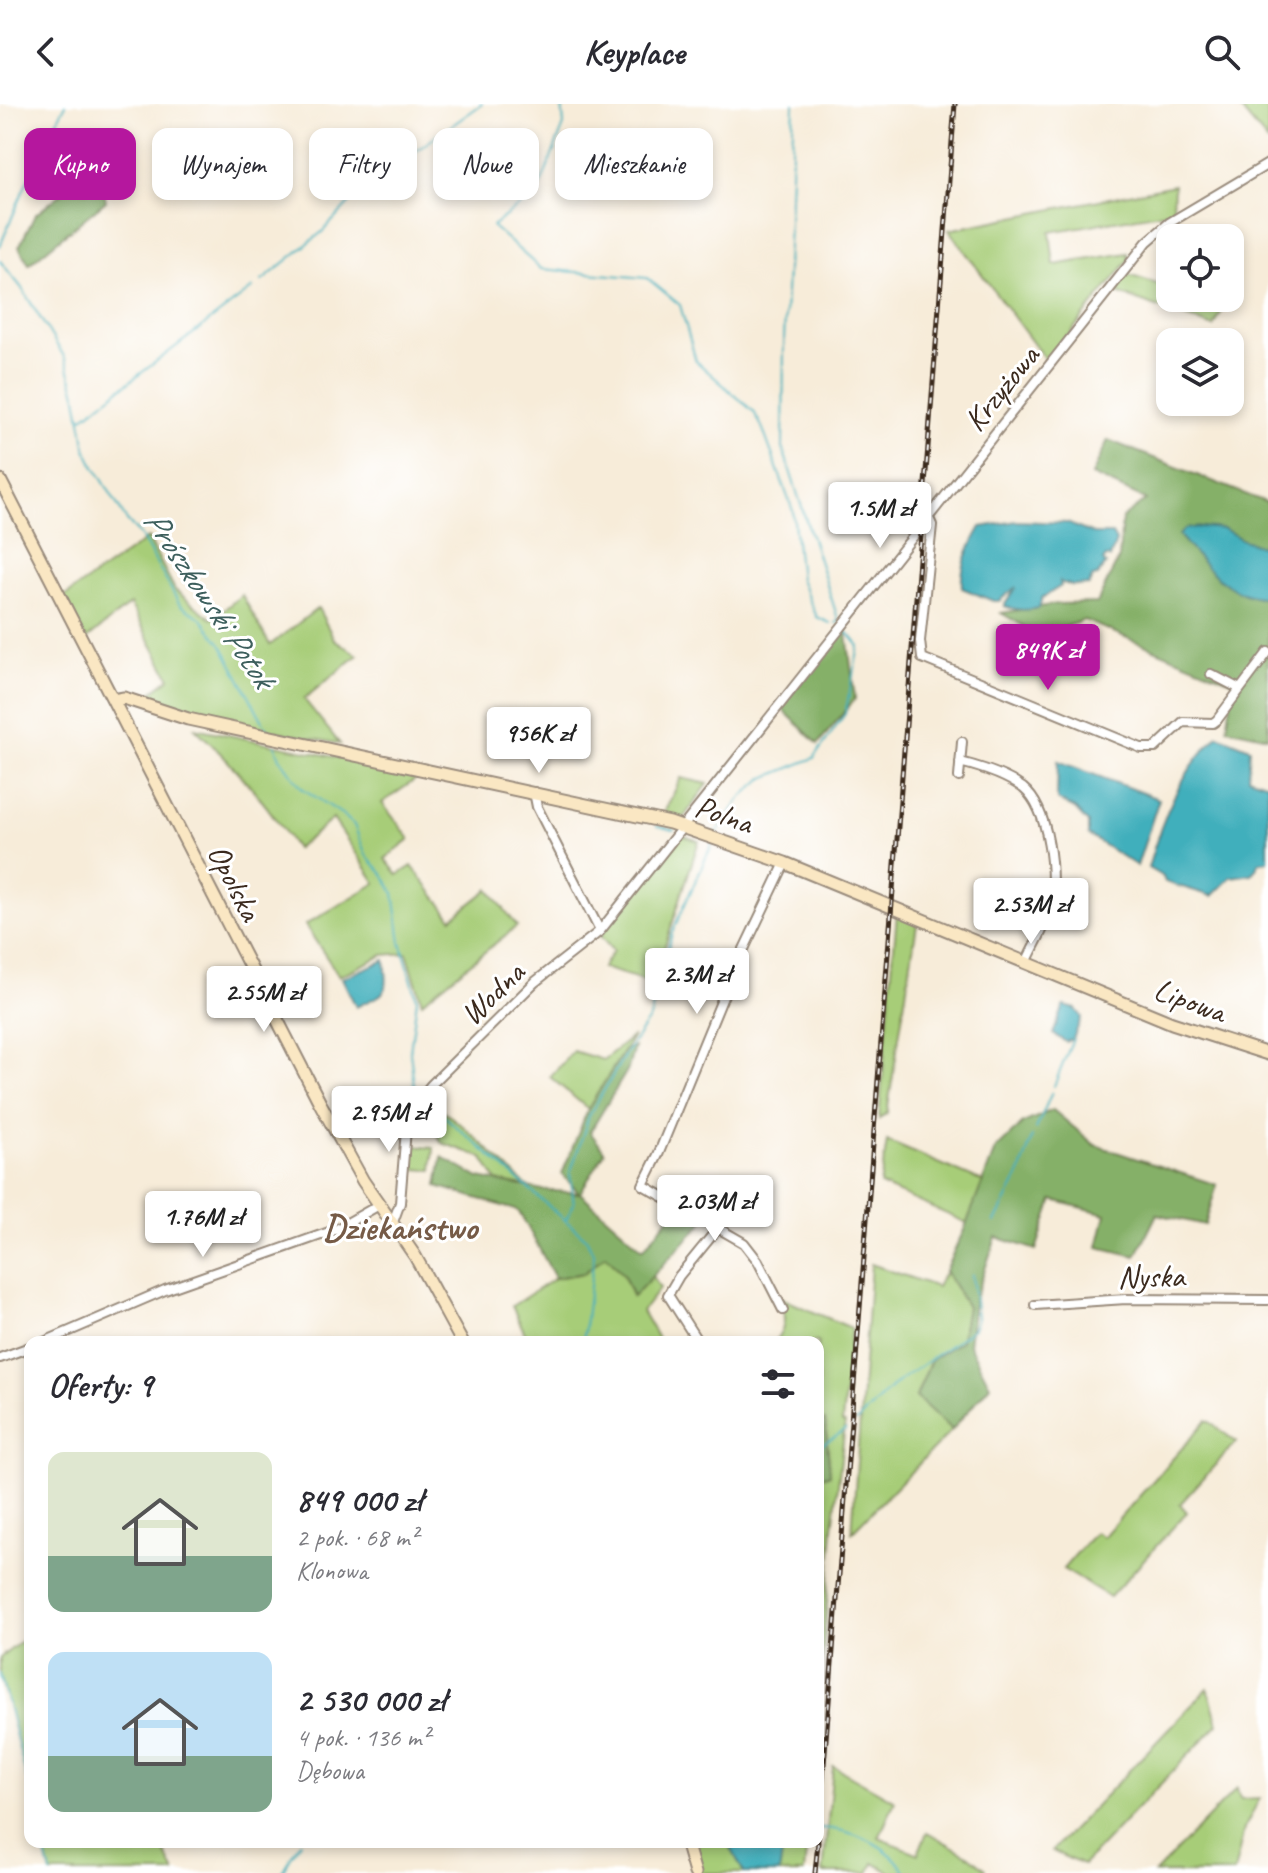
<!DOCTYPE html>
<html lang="pl">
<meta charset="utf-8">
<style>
body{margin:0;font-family:Caveat,sans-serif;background:#f2f2f3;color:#2b2b33;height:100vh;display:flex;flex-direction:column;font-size:30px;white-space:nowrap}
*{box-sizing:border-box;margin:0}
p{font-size:26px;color:#7c7c81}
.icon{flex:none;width:44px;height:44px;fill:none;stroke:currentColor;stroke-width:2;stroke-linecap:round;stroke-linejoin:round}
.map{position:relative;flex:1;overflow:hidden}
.sheet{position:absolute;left:24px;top:1232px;width:800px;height:512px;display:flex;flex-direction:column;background:#fff;border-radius:16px;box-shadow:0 4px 12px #0003}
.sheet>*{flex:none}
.guide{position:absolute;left:24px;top:24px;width:800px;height:72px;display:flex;gap:16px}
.controls{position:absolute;left:1156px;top:120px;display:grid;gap:16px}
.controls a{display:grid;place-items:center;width:88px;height:88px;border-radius:16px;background:#fff;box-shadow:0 4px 12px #0003;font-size:40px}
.price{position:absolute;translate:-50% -68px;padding:0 18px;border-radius:8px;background:#fff;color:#222;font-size:26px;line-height:52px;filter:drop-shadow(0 2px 4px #0008)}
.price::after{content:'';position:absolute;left:50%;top:48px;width:24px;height:18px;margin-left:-12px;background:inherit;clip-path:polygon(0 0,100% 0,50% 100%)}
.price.selected{background:#b5179e;color:#fff}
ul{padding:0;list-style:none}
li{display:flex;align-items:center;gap:24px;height:200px;padding:0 24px}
li span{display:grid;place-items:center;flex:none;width:224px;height:160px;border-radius:16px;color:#555}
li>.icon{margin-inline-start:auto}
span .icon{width:96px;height:96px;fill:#fffc;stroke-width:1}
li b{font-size:34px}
h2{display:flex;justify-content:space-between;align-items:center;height:96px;padding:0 24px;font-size:34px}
.pill{padding:0 28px;border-radius:16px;background:#fff;box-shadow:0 4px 12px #0003;font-size:28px;line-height:72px}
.pill.selected{background:#b5179e;color:#fff}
header{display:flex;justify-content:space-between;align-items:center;height:104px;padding:0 24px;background:#fff;font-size:36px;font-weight:600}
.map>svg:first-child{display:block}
</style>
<header><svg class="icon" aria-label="back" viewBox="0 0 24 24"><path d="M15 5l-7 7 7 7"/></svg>Keyplace<svg class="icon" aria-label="search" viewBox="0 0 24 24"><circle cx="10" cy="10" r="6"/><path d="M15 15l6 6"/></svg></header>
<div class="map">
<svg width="1268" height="1769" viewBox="0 0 1268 1769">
<rect width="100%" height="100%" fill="#fff"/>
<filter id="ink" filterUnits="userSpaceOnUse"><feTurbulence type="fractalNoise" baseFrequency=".0125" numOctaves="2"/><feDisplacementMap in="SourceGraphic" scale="16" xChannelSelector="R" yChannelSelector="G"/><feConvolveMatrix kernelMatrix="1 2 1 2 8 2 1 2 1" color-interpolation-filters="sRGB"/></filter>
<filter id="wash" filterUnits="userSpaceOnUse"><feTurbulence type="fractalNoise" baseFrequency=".006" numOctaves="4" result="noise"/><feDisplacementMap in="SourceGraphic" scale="32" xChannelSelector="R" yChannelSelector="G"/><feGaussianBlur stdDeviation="1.8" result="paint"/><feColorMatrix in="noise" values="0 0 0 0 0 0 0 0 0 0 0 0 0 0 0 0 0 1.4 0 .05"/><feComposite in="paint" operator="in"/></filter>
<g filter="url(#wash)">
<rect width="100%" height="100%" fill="#f7ecd9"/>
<path fill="#a7cd78" stroke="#717c4b" stroke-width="2" d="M1236 0H1268V38Z
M1174 81 1173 107 1050 128 1054 161 1128 149 1129 156 1047 258 949 126Z
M1125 170 1170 184V194H1204L1225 201 1214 223 1111 187Z
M148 434 175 486 212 515 242 491 270 541 318 504 334 535 358 551 304 595 340 640 169 606 144 594 170 574 130 500 86 536 64 493Z
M195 624 422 671 382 699 410 735 385 755 398 771 412 762 452 814 489 785 517 822 422 898 407 849 383 851 339 872 305 821 376 779 333 715 296 745C268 700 234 661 195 624Z
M681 674 708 680 681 717 662 713Z
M681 731 699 737 653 879 602 864 613 847 600 832Z
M897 809 917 820 887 1009 879 1015Z
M633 932 588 1005 550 973 573 947 603 956Z
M426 994 463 1022 528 1083 497 1077 482 1053 442 1039 421 1002Z
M887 1037 983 1078 967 1119 880 1081Z
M414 1042 434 1044 432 1066 412 1065Z
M606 1150 623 1170 632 1192 652 1172 660 1184 642 1207 660 1238H529L512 1202 555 1174 584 1169Z
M871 1160 937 1183 945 1167 967 1203 961 1237 931 1256 916 1293 952 1326 852 1428Z
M781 1194 851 1224 842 1319 845 1320 833 1424 818 1608V1374L830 1370 825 1317 818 1319V1238H774C787 1223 785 1213 781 1194Z
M1207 1316 1236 1338 1180 1400 1187 1408 1110 1493 1063 1465 1095 1428 1103 1433Z
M30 1530V1687L0 1570V1554Z
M1208 1584 1218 1620 1083 1761 1052 1747Z
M833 1662 895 1697 879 1734 918 1750 927 1728 971 1753 986 1765 984 1769H891L874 1759 869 1769H823Z
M1237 1684 1240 1695 1260 1694 1244 1725 1234 1769H1155Z
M43 1738H160L175 1769H51Z
M691 1738H807L804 1769H700Z"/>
<path fill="#85b068" stroke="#606d43" stroke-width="2" d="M97 61 106 97 29 160 19 143 35 111Z
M1108 336 1268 399V633L1227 624 1234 578 1084 516 1041 532 1001 509 1057 500 1097 499 1119 454 1122 414 1146 396 1092 371Z
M846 522 855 595 818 640 780 603Z
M634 943 628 965 590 1028 605 1048 580 1089 643 1145 677 1104 704 1117 633 1193 623 1170 606 1151 584 1169 555 1174 519 1107 437 1082 442 1053 479 1074 543 1086 579 1089 562 1070 588 1005 625 945Z
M1053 1006 1095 1041 1217 1081 1205 1121 1157 1110 1136 1152 1098 1143 1106 1110 1053 1096 1036 1146 996 1133 974 1197 969 1241 990 1281 952 1326 916 1293 931 1256 961 1237 967 1203 945 1167 964 1126 995 1046 1023 1019Z
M825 1317 830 1370 818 1374V1319Z"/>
<path fill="#40afbc" stroke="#3e6c6d" stroke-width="2" d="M1017 417 1067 419 1093 430H1112L1116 437 1110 454 1106 453 1103 457 1106 460 1097 472 1092 473 1089 481 1073 482 1060 478 1061 482 1042 494 1039 504C1026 507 1017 506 1004 502L1016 483 999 497H993L962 484C960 462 970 442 981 423Z
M1201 423 1224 425 1243 436 1268 444V493C1229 496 1201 457 1179 431L1185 425Z
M1218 631 1250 644 1248 673 1268 680V757L1260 758 1252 770 1231 773 1212 792 1165 778 1163 773 1148 764C1162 714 1180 668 1218 631Z
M1058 657 1159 695 1137 762 1088 731V719L1075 705 1057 696Z
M385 856C389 893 388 887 356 903L342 874Z
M1064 902 1076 905 1082 913 1073 935 1066 938 1053 930Z
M728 1738H784L779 1769H744Z"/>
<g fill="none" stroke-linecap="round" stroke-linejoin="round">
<path stroke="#40afbc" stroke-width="2" d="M562 0 564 21 538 88 492 122 541 165 647 174 680 201 696 257 754 308 762 323 793 407 800 476 817 513 830 519
M794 0 784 236 783 345 839 518 836 519
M0 142 37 54 66 0
M0 157 21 183 65 254 77 293 86 345 93 360 127 417 141 432 180 501 201 514 222 541 268 627
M262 177 322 128 365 83 482 0
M82 314 253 184
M275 640 280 654 302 684 343 711 354 721 366 751 383 770 394 789 401 838 417 895 410 948 414 981 419 989
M657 722 674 726
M717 729 740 695 762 675 814 654 845 610 859 542 845 525
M1054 982 1073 935
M423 994 586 1134 594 1151 583 1238
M1036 1025 1052 988
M566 1115 574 1100 570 1070 589 1012 626 949 650 914 672 829 712 740
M995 1118 1021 1067 1032 1033
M856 1318 895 1280 973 1225 977 1214 972 1171
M818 1343 846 1326
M0 1570 30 1687
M818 1724C850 1724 890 1741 906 1769
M43 1738 51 1769
M281 1769 300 1738"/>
</g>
</g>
<g filter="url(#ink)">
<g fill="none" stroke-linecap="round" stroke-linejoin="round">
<defs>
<path id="street" d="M928 412 932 421 920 537 922 554 1141 644H1155L1183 618 1213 619 1217 616 1268 548
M1211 570 1240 585
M960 658C980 663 1007 672 1023 684 1050 706 1055 770 1050 802 1047 821 1034 841 1026 859
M959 673 962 638
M534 688 537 703 600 827
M393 1118 400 1099 406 1025 417 998 431 981 535 878 600 827 1147 138 1169 119 1268 60
M1035 1201 1126 1195 1268 1196
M783 1206 758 1157 744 1139 643 1081 658 1051 734 866 785 759
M44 1238 165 1186 335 1126 379 1101
M698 1238 668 1191 679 1172 719 1123
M0 1254 30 1243"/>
<path id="secondary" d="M0 376 320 999 363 1077 415 1152 462 1238
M113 596 124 594 188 615 670 719 785 759 1172 919 1268 950
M686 1738 695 1769"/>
</defs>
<use href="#street" stroke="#998b7c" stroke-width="12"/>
<use href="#secondary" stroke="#998b7c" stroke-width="15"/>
<use href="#street" stroke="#fff" stroke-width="8"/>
<use href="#secondary" stroke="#fae7c3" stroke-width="11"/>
<defs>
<path id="rail" d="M818 1736 955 0
M815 1769 818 1738"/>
</defs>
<use href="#rail" stroke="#3b2a1e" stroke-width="5"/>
<use href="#rail" stroke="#fff" stroke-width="2" stroke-dasharray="6" stroke-linecap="butt"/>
</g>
</g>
<g text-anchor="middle" stroke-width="6" stroke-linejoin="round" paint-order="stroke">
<g font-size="32" fill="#3b2a1e" stroke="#fff">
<text transform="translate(1001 284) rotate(-51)" y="11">Krzyżowa</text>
<text transform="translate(724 710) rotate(19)" y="11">Polna</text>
<text transform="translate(235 778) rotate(63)" y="11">Opolska</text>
<text transform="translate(492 889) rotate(-44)" y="11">Wodna</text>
<text transform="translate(1190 896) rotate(20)" y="11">Lipowa</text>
<text transform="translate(1151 1172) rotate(-1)" y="11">Nyska</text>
</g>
<g font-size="34" font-style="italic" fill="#3d5f5d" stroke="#fff">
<text transform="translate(210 494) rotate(56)" y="12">Prószkowski Potok</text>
</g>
<g font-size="36" font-weight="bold" fill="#765b47" stroke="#fff">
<text x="400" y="1135">Dziekaństwo</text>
</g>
</g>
</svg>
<div class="controls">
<a><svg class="icon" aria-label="locate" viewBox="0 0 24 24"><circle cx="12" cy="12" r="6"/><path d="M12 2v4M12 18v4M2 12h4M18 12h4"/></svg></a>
<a><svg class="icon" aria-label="layers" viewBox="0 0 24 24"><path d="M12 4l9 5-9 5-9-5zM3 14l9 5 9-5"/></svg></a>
</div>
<b class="price" style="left:880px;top:446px">1.5M zł</b>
<b class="price selected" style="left:1048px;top:588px">849K zł</b>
<b class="price" style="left:539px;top:671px">956K zł</b>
<b class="price" style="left:1031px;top:842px">2.53M zł</b>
<b class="price" style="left:697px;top:912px">2.3M zł</b>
<b class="price" style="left:264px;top:930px">2.55M zł</b>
<b class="price" style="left:389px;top:1050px">2.95M zł</b>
<b class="price" style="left:715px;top:1139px">2.03M zł</b>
<b class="price" style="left:203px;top:1155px">1.76M zł</b>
<div class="guide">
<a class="pill selected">Kupno</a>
<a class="pill">Wynajem</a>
<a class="pill">Filtry</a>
<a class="pill">Nowe</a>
<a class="pill">Mieszkanie</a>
</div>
<section class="sheet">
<h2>Oferty: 9<svg class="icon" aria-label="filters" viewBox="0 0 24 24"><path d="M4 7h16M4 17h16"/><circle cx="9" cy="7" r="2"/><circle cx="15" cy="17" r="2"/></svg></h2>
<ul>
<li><span style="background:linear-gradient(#dfe7d0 65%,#7fa58c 0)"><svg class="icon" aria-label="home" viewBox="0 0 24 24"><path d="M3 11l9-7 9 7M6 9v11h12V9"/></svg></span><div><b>849 000 zł</b><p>2 pok. · 68 m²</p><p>Klonowa</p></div></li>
<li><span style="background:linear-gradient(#bfe0f5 65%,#7fa58c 0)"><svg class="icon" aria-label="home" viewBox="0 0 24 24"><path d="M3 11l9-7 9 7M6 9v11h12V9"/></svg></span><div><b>2 530 000 zł</b><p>4 pok. · 136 m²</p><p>Dębowa</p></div></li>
</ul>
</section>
</div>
